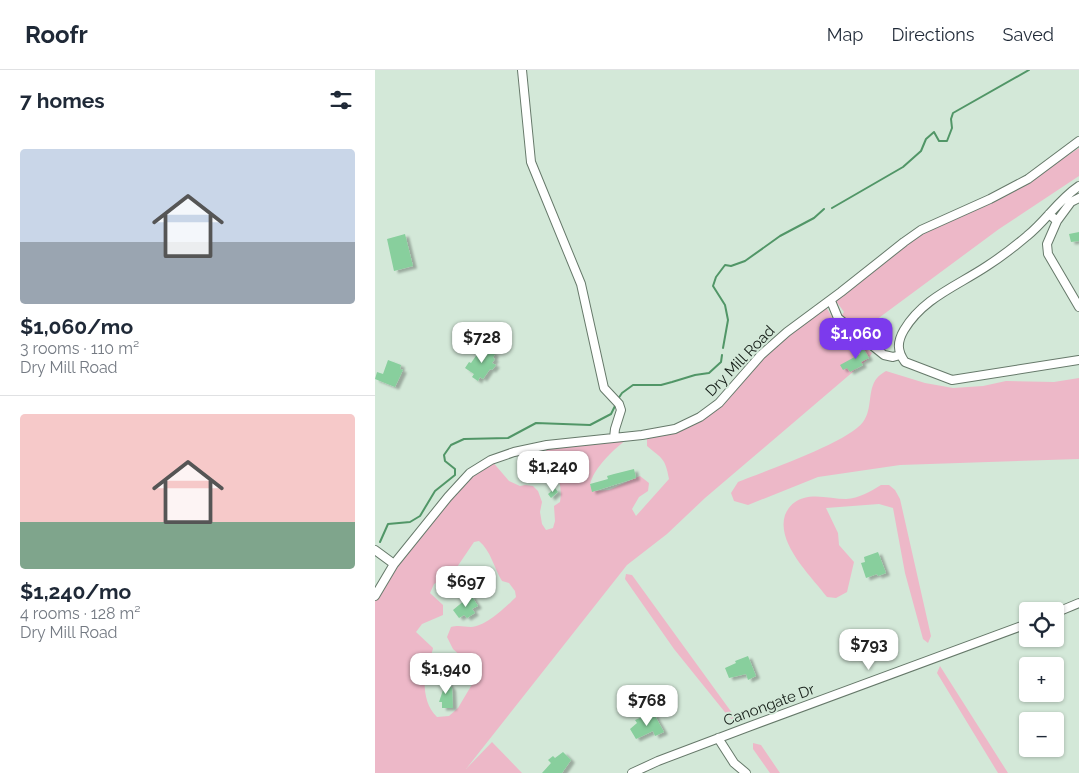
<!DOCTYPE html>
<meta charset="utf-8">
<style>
body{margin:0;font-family:Raleway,sans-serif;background:#f6f6f7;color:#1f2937;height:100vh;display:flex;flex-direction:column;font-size:19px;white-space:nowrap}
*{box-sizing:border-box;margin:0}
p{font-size:16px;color:#747a83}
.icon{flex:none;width:28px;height:28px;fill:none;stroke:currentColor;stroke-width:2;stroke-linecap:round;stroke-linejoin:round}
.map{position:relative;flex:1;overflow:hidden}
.side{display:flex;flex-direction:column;background:#fff;width:375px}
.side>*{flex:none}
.controls{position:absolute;left:644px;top:532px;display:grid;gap:10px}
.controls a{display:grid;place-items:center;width:45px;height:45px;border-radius:5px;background:#fff;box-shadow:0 1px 4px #0004;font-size:25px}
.price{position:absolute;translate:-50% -42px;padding:0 11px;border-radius:10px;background:#fff;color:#222;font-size:16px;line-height:32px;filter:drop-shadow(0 1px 2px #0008)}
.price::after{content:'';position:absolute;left:50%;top:30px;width:15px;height:11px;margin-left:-8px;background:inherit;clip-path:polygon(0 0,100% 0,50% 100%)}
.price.on{background:#7c3aed;color:#fff}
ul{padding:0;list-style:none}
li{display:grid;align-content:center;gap:10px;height:265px;padding:0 20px}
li+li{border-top:1px solid #e0e1e3}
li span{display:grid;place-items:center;height:155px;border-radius:5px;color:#555}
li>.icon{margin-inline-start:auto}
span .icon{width:90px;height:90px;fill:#fffc;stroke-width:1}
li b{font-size:21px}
h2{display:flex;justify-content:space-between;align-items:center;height:60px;padding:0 20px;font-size:21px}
header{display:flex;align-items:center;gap:30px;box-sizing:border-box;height:70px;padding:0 25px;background:#fff;border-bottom:1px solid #e0e1e3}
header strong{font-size:24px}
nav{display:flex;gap:28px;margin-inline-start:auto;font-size:18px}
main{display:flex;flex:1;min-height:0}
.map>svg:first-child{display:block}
</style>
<header>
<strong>Roofr</strong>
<nav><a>Map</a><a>Directions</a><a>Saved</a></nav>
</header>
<main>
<section class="side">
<h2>7 homes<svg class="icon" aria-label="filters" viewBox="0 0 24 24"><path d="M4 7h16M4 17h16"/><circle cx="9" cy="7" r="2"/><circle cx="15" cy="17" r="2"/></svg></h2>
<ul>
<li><span style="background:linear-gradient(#c9d6e8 60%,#9aa5b1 0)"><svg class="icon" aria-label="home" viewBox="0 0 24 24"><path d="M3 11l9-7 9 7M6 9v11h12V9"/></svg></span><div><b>$1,060/mo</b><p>3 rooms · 110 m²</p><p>Dry Mill Road</p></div></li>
<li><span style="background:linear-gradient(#f6c9c9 70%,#7fa58c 0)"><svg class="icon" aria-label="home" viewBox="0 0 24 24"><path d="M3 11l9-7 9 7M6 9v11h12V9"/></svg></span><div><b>$1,240/mo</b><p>4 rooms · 128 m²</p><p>Dry Mill Road</p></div></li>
</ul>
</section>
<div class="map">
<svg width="704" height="703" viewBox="0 0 704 703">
<defs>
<filter id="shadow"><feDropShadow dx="4" dy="2.5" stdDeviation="1" flood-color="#0004"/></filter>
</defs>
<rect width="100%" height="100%" fill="#d3e8d8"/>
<path fill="#edb8c8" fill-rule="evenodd" d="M704 78V106L624 159 478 267 497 283 493 289 330 428 292 464 252 495 91 699 117 672 147 703H0V526L19 494 95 403 116 390 134 411 145 416 150 415 158 416 163 421 167 432 165 442 167 454 171 460 178 458 180 451 179 436 185 432C189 409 177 397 169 376L256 366C241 377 218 398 215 415L219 421 234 420 265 406 274 413 273 421 264 427 257 439 261 446 294 409C290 387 287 389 272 376V364L300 359 344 333 386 285 450 235 461 254 469 242 461 231 531 174 563 155 613 135 636 123ZM104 471C116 481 119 498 127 511L134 513 140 521 141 527C131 537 110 557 96 557 89 557 84 555 76 557L72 567 78 579 101 600 102 606 83 638 74 646 62 647C49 635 48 614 51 597 53 590 57 585 58 578L41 562 47 554 68 545V535L55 523 59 514 78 503 99 472Z
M511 301 550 313 578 318 608 316 631 311 679 312 704 308V389L525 395 443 407 373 435 359 431 356 423 363 412C390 401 474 372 488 352 498 339 492 320 502 308 504 305 508 303 511 301Z
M506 415H514L520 420 525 429 556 566 553 573 548 569 530 503 518 438 504 434 451 438 463 463 464 475 479 492 472 522 461 528 452 527C436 506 401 473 410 445 413 437 420 430 429 428 442 424 458 429 471 429 484 428 495 422 506 415Z
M251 504 257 505 360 647 361 653 353 646 299 579 250 509Z
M565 596 633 703H623L562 603Z
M378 673 386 675 405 703H395L378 679Z"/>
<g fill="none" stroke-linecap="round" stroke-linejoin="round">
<path stroke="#519667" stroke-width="2" d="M457 138 528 97 546 81 551 69 559 62 564 71H572L577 58 576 49 578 43 654 0
M348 278 353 250 350 235 338 216 341 207 350 195 356 196 370 191 405 166 439 148 449 139
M243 329 247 323 258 315H286L297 312 320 305 334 303 346 292 347 285
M5 472 13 454 35 452 45 446 60 421 80 405V399L70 391 69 385 76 375 89 369 133 368 161 353 215 355 236 344 240 336"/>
</g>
<path fill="#88cf9d" filter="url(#shadow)" d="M704 162V171L696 172 694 164Z
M30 164 38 196 19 201 12 169Z
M482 271 486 274 494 288 486 292 488 295 475 302 472 298 468 300 465 295 485 284Z
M111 278 120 284 118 288 120 289 117 293 121 295 117 300 115 299 108 309 105 307 103 311 97 307 99 304 90 298 94 292 96 293 105 280 108 282Z
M13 290 26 295 25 299 28 300 20 317 0 309 2 302 8 304Z
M259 399 261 408 217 422 215 414 233 409 232 406 239 404Z
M180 418 183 422 176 428 173 424Z
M503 482 511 503 503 506 502 504 491 508 486 493 490 492 489 487Z
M96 525 103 536 97 539 100 543 92 548 89 545 84 548 78 540Z
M373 586 381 606 373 610 371 604 354 608 350 598 361 593 360 591Z
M70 609 77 618 78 638H67V632H64L68 620 63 613Z
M279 644 289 662 280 666 278 661 261 669 255 659 262 653 260 650 267 647 268 649Z
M188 682 196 690 187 703H167L176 693 173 690 178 686 180 688Z"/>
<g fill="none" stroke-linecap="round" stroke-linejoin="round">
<defs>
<path id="minor" d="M147 0 156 92 206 214 229 318 244 334 246 340 240 359 239 368
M704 116C683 130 671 151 652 166 639 177 626 187 612 196 582 216 548 228 529 260 522 272 522 281 530 292L577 310 704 290
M674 144 682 151 672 174 673 184 704 237
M682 151 696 132 704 128
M456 231 463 248 489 269 509 285 518 287 525 285
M0 480 19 494
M0 526 19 494 73 427 95 403 116 390 139 382 172 375 267 365 300 359 325 347 344 333 386 285 412 262 466 222 529 172 546 160 615 129 653 109 704 71
M680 543 704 533
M343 668 359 693 371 703
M257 703 283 691 373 657 652 554"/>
</defs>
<use href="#minor" stroke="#66796a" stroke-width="10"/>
<use href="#minor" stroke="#fff" stroke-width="8"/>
</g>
<g text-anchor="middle" stroke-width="4" stroke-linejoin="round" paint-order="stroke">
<g font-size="15" fill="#151d17" stroke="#d3e8d8">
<text transform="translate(365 291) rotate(-46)" y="5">Dry Mill Road</text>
<text transform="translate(394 635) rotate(-20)" y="5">Canongate Dr</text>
</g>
</g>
</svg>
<div class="controls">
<a><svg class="icon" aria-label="locate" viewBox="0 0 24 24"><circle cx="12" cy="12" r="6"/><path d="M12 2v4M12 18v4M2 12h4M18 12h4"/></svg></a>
<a>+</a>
<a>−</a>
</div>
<b class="price on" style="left:481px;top:290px">$1,060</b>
<b class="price" style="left:107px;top:294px">$728</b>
<b class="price" style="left:178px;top:423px">$1,240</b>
<b class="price" style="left:91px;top:538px">$697</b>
<b class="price" style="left:494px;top:601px">$793</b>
<b class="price" style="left:71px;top:625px">$1,940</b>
<b class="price" style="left:272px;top:657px">$768</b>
</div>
</main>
